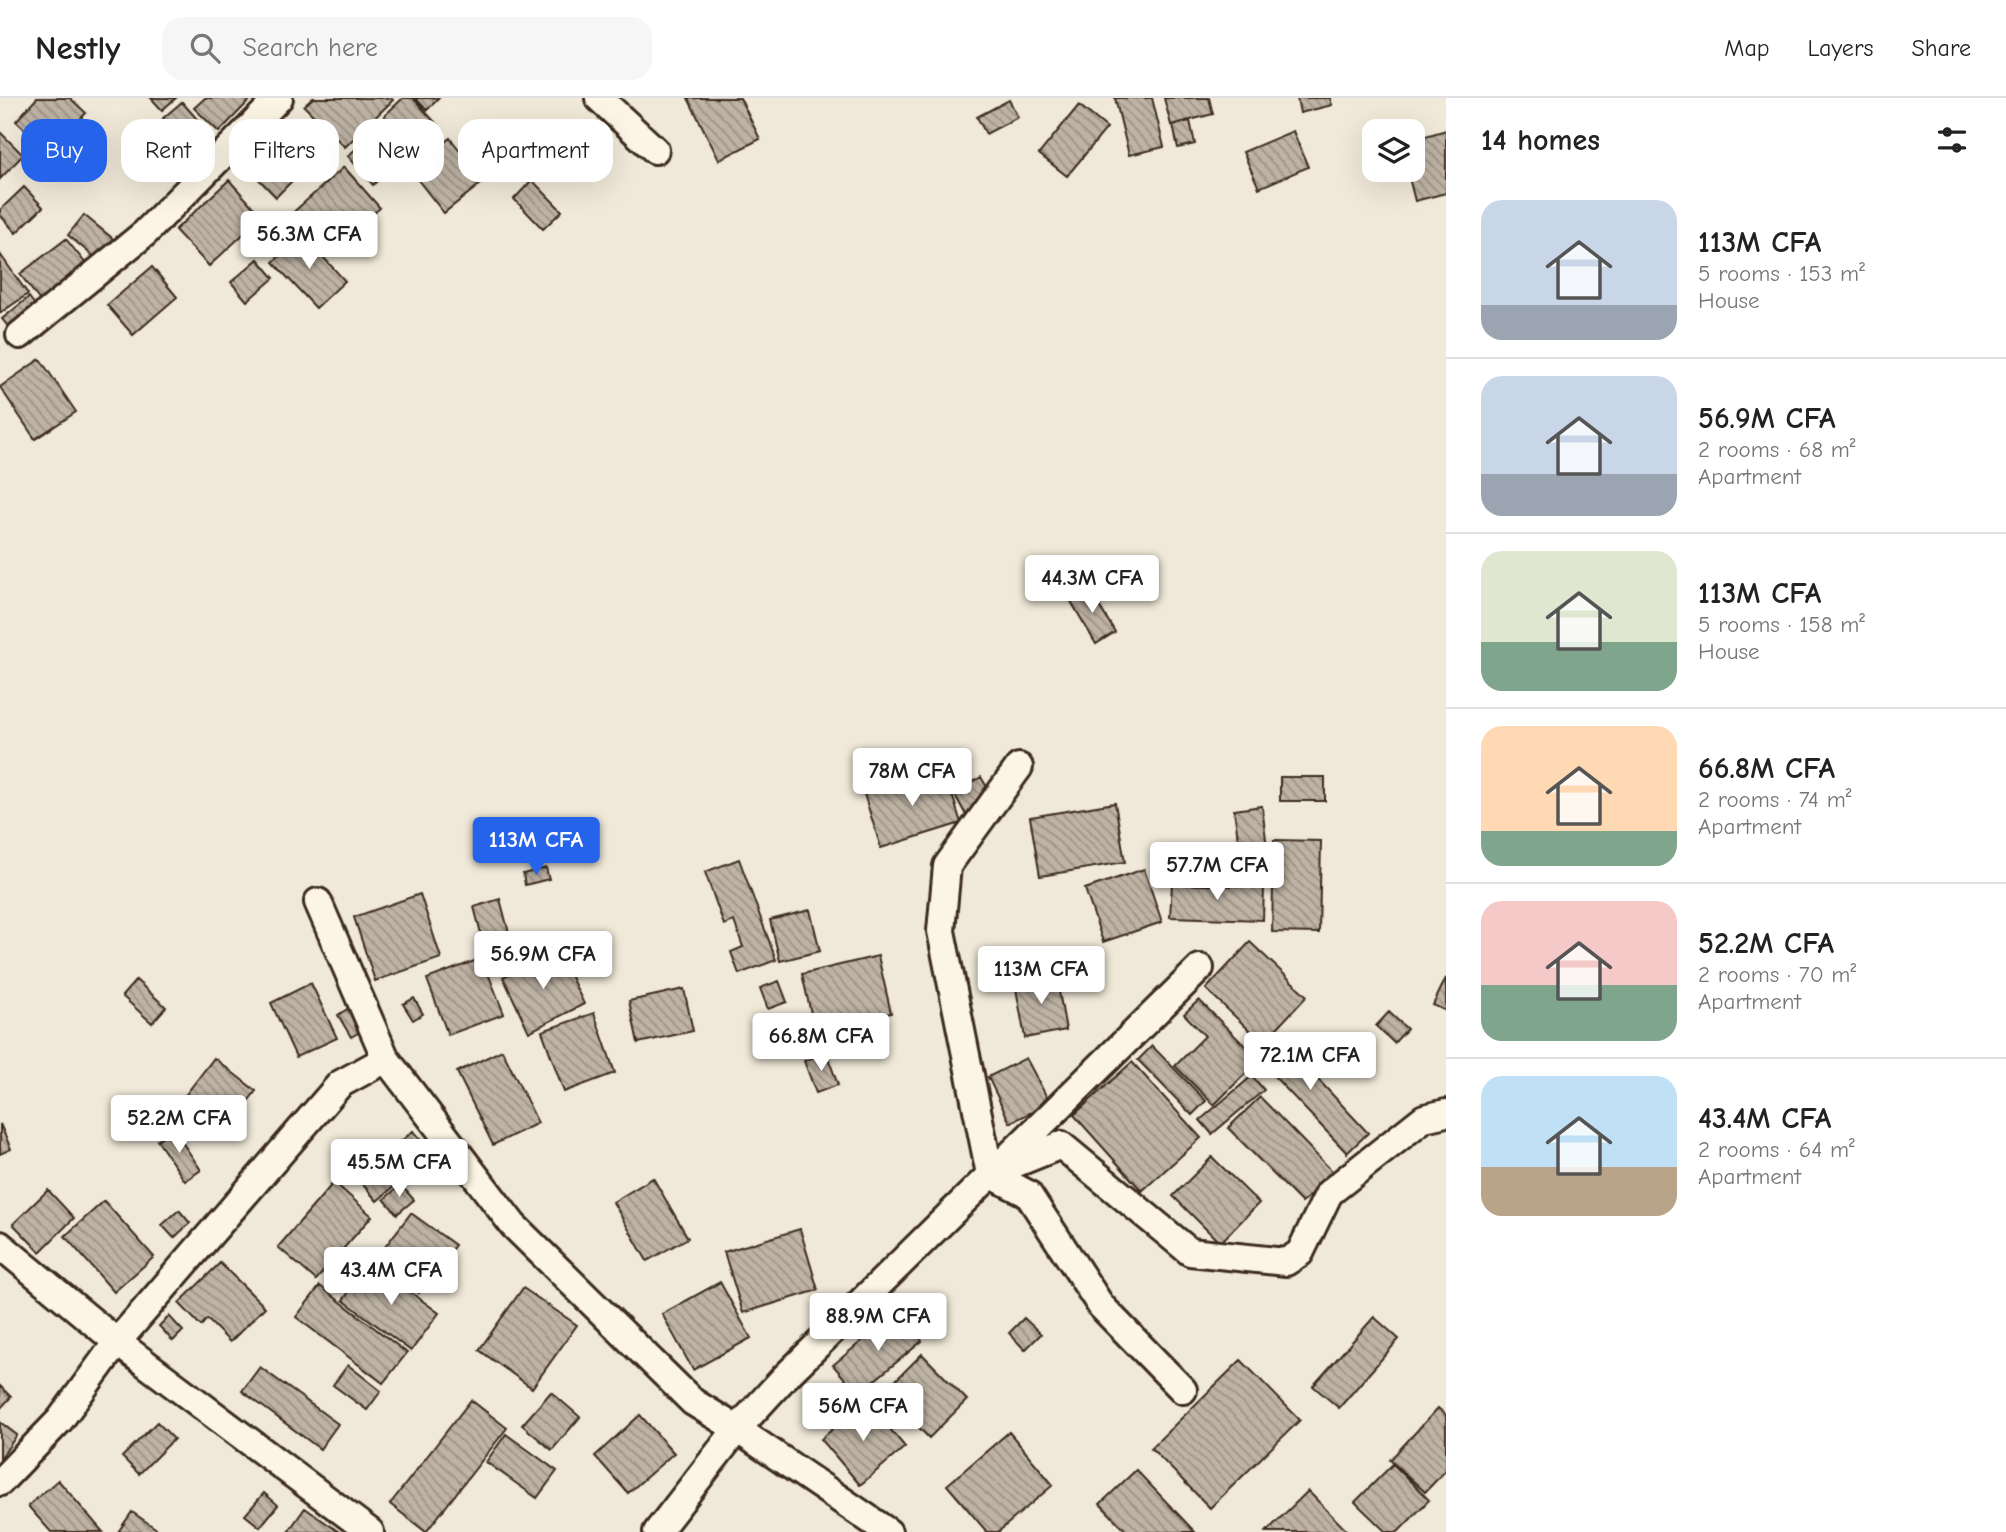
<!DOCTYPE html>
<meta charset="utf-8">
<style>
body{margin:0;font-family:"Comic Neue",sans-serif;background:#f6f6f6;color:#222;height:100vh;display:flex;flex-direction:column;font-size:26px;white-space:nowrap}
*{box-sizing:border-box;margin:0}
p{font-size:23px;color:#767676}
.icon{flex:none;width:38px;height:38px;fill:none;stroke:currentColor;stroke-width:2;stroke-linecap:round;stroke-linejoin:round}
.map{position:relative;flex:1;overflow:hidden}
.side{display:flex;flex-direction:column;background:#fff;width:560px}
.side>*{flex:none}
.banner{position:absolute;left:21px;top:21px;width:665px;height:63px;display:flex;gap:14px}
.buttons{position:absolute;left:1362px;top:21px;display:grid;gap:14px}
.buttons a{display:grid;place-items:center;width:63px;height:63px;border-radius:14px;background:#fff;box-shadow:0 7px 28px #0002;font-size:35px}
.price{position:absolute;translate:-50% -60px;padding:0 16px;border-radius:7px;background:#fff;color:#222;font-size:23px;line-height:46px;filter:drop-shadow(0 2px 4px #0008)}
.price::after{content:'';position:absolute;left:50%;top:42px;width:21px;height:16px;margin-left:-10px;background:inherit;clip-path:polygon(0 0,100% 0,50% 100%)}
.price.on{background:#2563eb;color:#fff}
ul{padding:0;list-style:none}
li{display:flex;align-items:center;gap:21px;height:175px;padding:0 35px}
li+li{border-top:2px solid #e0e0e0}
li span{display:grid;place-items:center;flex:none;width:196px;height:140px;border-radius:21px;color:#555}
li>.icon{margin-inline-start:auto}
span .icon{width:84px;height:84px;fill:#fffc;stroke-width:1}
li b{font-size:30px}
h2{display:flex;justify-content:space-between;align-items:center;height:84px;padding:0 35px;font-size:30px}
.chip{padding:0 24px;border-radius:21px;background:#fff;box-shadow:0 7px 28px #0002;font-size:24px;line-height:63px}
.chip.on{background:#2563eb;color:#fff}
header{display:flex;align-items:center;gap:42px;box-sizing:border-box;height:98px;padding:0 35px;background:#fff;border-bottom:2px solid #e0e0e0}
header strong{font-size:33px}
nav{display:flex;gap:38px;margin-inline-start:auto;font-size:24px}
.search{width:490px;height:63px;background:#f6f6f6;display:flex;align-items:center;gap:18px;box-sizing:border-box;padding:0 24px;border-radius:21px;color:#767676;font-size:26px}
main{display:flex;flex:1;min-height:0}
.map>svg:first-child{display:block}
</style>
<header>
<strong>Nestly</strong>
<div class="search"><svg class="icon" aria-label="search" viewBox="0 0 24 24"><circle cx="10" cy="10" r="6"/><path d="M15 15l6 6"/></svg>Search here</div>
<nav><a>Map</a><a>Layers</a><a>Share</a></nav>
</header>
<main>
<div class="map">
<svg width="1446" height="1434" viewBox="0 0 1446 1434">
<defs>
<pattern id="building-back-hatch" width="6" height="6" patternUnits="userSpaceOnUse" patternTransform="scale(1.75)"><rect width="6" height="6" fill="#beb3a4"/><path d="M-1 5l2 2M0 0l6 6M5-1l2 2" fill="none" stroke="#9c9285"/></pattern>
</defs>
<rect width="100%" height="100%" fill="#f0e9d9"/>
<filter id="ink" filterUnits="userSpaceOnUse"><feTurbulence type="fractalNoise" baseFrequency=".0143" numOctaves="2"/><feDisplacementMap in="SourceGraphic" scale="14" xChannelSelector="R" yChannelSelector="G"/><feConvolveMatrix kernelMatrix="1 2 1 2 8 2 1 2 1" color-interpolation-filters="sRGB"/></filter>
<g filter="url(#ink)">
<path fill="url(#building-back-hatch)" stroke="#3b2a1e" stroke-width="2" d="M37 0H70L86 15 49 54 16 23Z
M151 0H176L162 12Z
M205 0H252L219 34 194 10Z
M313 0H391L393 2 345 49 304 8Z
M403 0H413L443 33 418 55 384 18Z
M415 0H439L427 12Z
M688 0H740L760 41 719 62Z
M1115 0H1152L1164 49 1129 57Z
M1164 0H1209L1213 16 1171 27Z
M1297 0H1330L1332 7 1300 15Z
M1009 2 1018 19 986 36 977 19Z
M182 4 210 36 191 53 163 20Z
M1079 7 1107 30 1067 78 1039 56Z
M1190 23 1195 46 1178 50 1173 27Z
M288 29 317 58 276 99 247 69Z
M1446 32V95L1415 103 1407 72H1412V42Z
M1293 33 1308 69 1259 90 1243 54Z
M0 34 23 57 0 81Z
M450 40 484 83 444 115 410 72Z
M360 47 385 75 373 87 348 58Z
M344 69 380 110 324 158 289 118Z
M229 82 262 119 209 168 175 132Z
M532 82 562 113 543 131 514 101Z
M24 89 43 109 16 135 0 117V112Z
M84 117 117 144 100 164 68 137Z
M303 137 345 183 316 210 273 164Z
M66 141 90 171 43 207 20 176Z
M0 156 28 196 0 215Z
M258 161 274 180 247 203 231 184Z
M152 169 177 199 133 237 107 207Z
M29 199 41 215 15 237 2 221Z
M40 261 76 314 35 341 0 289Z
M1087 488 1115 534 1096 546 1069 500Z
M944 671 961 725 881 750 864 696Z
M981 679 995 703 967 719 954 695Z
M1280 679H1325V703H1280Z
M1115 705 1125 764 1040 778 1030 719Z
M1262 708 1267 750 1240 754 1234 712Z
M1274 742 1321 743 1319 835 1272 834Z
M739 761 776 862 739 876 731 854 743 849 734 823 724 827 705 774Z
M546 770 549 781 525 787 523 776Z
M1144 771 1162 824 1103 844 1085 791Z
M1172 786 1264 789 1263 822 1170 819Z
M420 796 441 860 375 883 354 819Z
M500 801 513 850 487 858 474 809Z
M810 812 820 853 780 863 770 822Z
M1250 844 1307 898 1263 945 1206 891Z
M558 852 584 906 529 934 503 879Z
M878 858 891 915 815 933 802 876Z
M482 860 504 916 448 937 427 881Z
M1056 877 1066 932 1025 940 1015 885Z
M1446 880V913L1433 907Z
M136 882 166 909 152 925 122 898Z
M779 883 787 904 768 911 760 890Z
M311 885 337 940 296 959 271 905Z
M684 891 693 933 638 945 629 903Z
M414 900 423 916 413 922 403 906Z
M1199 902 1259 962 1214 1007 1175 968 1205 938 1184 916Z
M352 908 365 931 351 939 338 917Z
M1389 914 1407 931 1394 945 1376 928Z
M594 915 615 975 564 994 542 933Z
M1274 934 1368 1035 1347 1055 1252 955Z
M1152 948 1206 1003 1192 1017 1138 962Z
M502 952 538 1025 493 1047 457 974Z
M826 954 838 987 816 995 804 963Z
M214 960 256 993 222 1037 180 1004Z
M1026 960 1050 1005 1010 1025 988 979Z
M1132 964 1201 1040 1142 1093 1074 1017Z
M1252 978 1264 992 1212 1036 1200 1022Z
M1260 999 1333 1074 1302 1105 1228 1030Z
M0 1026 11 1051 0 1056Z
M173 1031 201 1072 185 1083 157 1042Z
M413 1033 432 1056 377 1103 358 1081Z
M1212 1059 1259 1105 1220 1145 1173 1098Z
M653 1080 688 1140 647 1163 613 1104Z
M334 1084 372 1118 316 1182 278 1149Z
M401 1087 414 1102 397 1116 384 1101Z
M48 1092 74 1120 40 1154 13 1126Z
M104 1103 154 1159 114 1194 65 1138Z
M179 1112 190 1125 174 1140 162 1127Z
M411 1115 455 1147 419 1195 375 1162Z
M800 1131 818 1192 743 1215 724 1154Z
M220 1165 265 1209 230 1244 207 1221 201 1228 179 1205Z
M371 1165 439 1215 411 1253 343 1202Z
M720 1184 751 1240 693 1272 662 1216Z
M320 1188 407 1255 383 1285 296 1219Z
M523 1190 577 1227 532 1290 479 1252Z
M898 1213 922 1243 858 1296 833 1267Z
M169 1218 183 1233 173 1243 159 1228Z
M1374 1219 1399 1241 1339 1310 1313 1288Z
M1024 1220 1041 1236 1025 1252 1009 1235Z
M922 1256 967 1302 929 1340 884 1294Z
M1241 1262 1300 1322 1210 1410 1151 1350Z
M348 1267 381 1293 367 1312 333 1287Z
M260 1269 338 1326 320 1351 242 1293Z
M0 1288 11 1299 0 1311Z
M551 1294 580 1319 552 1352 522 1327Z
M471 1302 507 1330 426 1434 390 1406Z
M866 1302 905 1349 860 1387 821 1341Z
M1438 1310 1446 1317V1372L1425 1394 1390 1362Z
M640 1317 674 1355 628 1395 595 1358Z
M0 1324 17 1337 0 1361Z
M157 1324 174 1341 139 1376 122 1359Z
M1009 1334 1053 1387 998 1434H987L947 1387Z
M506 1336 557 1373 537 1400 486 1364Z
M1393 1366 1429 1402 1398 1434H1386L1355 1404Z
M1136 1372 1195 1434H1127L1100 1406Z
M58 1382 103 1434H51L28 1408Z
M1308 1393 1348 1434H1266Z
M264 1395 278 1407 260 1429 245 1417Z
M305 1410 339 1434H288Z
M132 1414 161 1434H118Z"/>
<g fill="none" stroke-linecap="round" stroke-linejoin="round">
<defs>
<path id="minor" d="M599 0 655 52
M20 237 145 135 279 0
M318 804 386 961 513 1127 693 1304 737 1331 888 1434
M1002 1071 1061 1047 1190 1154 1286 1164 1300 1155 1329 1095 1424 1020 1446 1015
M990 1076 941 833 947 768 1019 669
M990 1076 1028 1096 1101 1208 1183 1292
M0 1147 117 1244 370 1434
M0 1384 60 1322 117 1244 340 986 386 961
M657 1434 737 1331 784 1280 1200 870"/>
</defs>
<use href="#minor" stroke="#3b2a1e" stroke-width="32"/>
<use href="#minor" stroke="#fcf5e5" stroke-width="26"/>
</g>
</g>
</svg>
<div class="buttons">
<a><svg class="icon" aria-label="layers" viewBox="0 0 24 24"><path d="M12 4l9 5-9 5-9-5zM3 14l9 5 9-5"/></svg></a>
</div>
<b class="price" style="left:309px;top:173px">56.3M CFA</b>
<b class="price" style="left:1092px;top:517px">44.3M CFA</b>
<b class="price" style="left:912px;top:710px">78M CFA</b>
<b class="price on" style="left:536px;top:779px">113M CFA</b>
<b class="price" style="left:1217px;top:804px">57.7M CFA</b>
<b class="price" style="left:543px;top:893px">56.9M CFA</b>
<b class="price" style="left:1041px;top:908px">113M CFA</b>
<b class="price" style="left:821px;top:975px">66.8M CFA</b>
<b class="price" style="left:1310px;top:994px">72.1M CFA</b>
<b class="price" style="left:179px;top:1057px">52.2M CFA</b>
<b class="price" style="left:399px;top:1101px">45.5M CFA</b>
<b class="price" style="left:391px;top:1209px">43.4M CFA</b>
<b class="price" style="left:878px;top:1255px">88.9M CFA</b>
<b class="price" style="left:863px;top:1345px">56M CFA</b>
<div class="banner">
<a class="chip on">Buy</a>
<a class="chip">Rent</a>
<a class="chip">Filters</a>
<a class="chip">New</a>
<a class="chip">Apartment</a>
</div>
</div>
<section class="side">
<h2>14 homes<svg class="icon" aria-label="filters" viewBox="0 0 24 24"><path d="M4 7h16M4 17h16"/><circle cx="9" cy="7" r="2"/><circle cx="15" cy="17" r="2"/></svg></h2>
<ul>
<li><span style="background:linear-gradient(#c9d6e8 75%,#9aa5b1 0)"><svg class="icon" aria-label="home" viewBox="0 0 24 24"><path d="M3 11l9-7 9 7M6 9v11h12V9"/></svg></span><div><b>113M CFA</b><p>5 rooms · 153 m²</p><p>House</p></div></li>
<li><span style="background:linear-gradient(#c9d6e8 70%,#9aa5b1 0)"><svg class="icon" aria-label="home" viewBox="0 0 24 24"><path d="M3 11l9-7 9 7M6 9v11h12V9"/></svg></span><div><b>56.9M CFA</b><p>2 rooms · 68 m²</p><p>Apartment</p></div></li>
<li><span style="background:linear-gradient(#dfe7d0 65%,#7fa58c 0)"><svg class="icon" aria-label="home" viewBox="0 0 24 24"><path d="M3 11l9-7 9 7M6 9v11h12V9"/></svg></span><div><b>113M CFA</b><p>5 rooms · 158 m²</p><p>House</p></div></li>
<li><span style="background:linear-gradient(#ffd9b3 75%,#7fa58c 0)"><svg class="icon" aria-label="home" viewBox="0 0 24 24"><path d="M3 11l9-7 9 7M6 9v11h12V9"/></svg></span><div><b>66.8M CFA</b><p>2 rooms · 74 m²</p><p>Apartment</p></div></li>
<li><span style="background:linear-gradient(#f6c9c9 60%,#7fa58c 0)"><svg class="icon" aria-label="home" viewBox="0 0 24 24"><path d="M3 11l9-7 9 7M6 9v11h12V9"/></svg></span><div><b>52.2M CFA</b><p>2 rooms · 70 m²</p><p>Apartment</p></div></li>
<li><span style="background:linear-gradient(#bfe0f5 65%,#b9a48a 0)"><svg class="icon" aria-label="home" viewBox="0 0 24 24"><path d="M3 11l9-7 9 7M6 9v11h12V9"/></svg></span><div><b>43.4M CFA</b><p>2 rooms · 64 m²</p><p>Apartment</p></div></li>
</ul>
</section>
</main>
